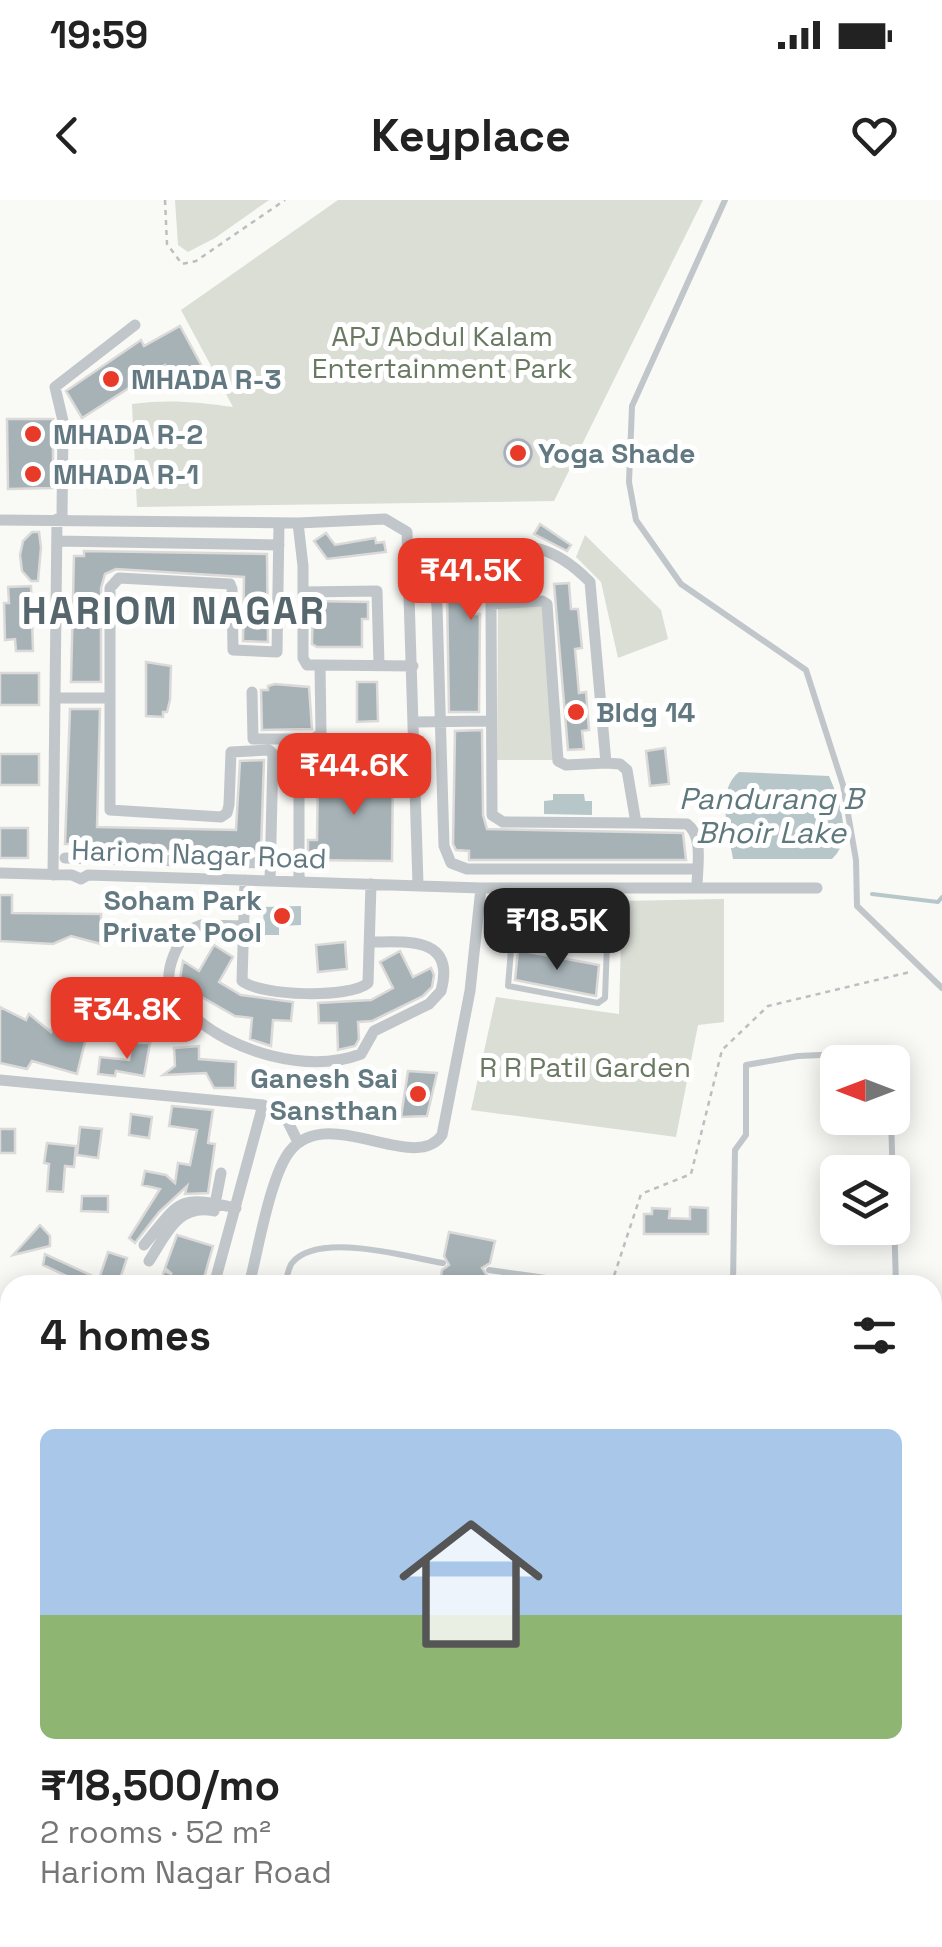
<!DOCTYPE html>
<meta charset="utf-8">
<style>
body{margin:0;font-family:"Space Grotesk",sans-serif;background:#f6f6f6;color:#222;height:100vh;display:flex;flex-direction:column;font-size:38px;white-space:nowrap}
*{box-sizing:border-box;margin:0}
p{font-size:32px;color:#767676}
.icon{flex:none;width:55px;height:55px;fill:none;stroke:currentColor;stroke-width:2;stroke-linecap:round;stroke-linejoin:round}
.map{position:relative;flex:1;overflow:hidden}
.panel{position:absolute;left:0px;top:1075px;width:942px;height:672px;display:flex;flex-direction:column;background:#fff;border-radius:30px 30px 0 0;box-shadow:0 5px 25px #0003}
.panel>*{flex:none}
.needle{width:65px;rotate:270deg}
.tools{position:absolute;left:820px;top:845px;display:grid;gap:20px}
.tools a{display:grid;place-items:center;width:90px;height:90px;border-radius:15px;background:#fff;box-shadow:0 5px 25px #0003;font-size:50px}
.price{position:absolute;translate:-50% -85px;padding:0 22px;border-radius:20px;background:#e73a28;color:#fff;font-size:32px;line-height:65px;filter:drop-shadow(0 2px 5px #0008)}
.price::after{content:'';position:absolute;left:50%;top:60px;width:30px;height:22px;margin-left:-15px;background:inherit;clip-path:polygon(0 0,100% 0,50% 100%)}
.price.active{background:#222;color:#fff}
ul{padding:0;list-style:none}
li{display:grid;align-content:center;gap:20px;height:530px;padding:0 40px}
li+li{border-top:2px solid #e0e0e0}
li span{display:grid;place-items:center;height:310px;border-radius:15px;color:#555}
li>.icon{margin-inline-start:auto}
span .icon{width:180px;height:180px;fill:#fffc;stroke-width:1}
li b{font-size:42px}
h2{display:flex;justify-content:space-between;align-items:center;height:120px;padding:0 40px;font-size:42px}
.status{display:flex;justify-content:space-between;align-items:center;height:70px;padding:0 50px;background:#fff;direction:ltr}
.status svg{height:28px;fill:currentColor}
header{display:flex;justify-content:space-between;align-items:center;height:130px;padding:0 40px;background:#fff;font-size:45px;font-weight:600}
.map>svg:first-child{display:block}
</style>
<div class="status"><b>19:59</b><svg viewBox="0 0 49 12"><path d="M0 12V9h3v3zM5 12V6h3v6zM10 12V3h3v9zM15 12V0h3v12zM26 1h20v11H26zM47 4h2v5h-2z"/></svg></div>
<header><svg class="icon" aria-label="back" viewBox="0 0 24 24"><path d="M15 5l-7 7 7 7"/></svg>Keyplace<svg class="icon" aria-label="heart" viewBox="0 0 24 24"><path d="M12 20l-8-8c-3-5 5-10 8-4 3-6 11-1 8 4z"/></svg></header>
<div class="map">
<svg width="942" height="1747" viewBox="0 0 942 1747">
<rect width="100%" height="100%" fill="#f9f9f6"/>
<path fill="#daded5" d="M175 0H269L215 38 188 52 178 45Z
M338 0H703L554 301 137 307 132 204C168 199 198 202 233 207L181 110Z
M585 335 661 410 668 439 618 458 601 382 576 357Z
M498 403 545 404 559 560H497Z
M724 699V822L698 825 676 937 471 910 496 797 619 814 622 701Z
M933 1437 942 1439V1526L933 1530Z"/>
<path fill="#b7c7c9" d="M739 572 829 576C839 599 854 640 832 659H733C729 633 715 591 739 572Z
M553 594H584L585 601H592V615L544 614V601L553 600Z
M301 706V725L279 726V735H264L263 707Z
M223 1738H634L593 1747H224Z"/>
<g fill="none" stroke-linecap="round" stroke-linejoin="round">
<path stroke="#b7c7c9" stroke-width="4" d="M872 694 938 702 942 697"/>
</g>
<path fill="#a6b2b6" stroke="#dbdad9" stroke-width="2.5" d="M180 126 205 172 177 187 165 165 82 218 66 191 141 140 144 146Z
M7 219H53V288L8 289Z
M502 253a16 16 0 1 1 32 0a16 16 0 1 1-32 0Z
M540 324 571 345 567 351 534 334Z
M32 332H39L41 347 38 381H31L22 371 20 355 23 341Z
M326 333 335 345 375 338 376 343 384 342 386 352 327 359 314 341Z
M84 351 267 354 268 442 243 441 244 377 116 369 105 374 101 388V482H71L74 356H84Z
M514 355 525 363 524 384H472L471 414H480L479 512H449L447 392 443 386V370L458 359 485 362 495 356Z
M569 383 571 409H578L582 448 575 449 579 493 586 492 589 530 582 531 584 549 568 550 554 384Z
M31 386 33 451H16L15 439 5 440 4 403H9L8 387Z
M313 401 368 402V419H362V447H317L312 444Z
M146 462 171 466 170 500 167 512H163V517L146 516Z
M0 473H39V505H0Z
M357 482H377L378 521 357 522Z
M275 484 309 487 312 529 262 530 261 490H268V486Z
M70 509H100L97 627 236 630 240 561 264 560 261 649 257 648V653L74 649V644H65Z
M482 530 483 615 487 629 683 633 686 660H469V651L456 650 453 644 455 531Z
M665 548 669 584 650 586 646 551Z
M0 554H39V585H0Z
M318 573H393L392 661 308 660V640H317Z
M0 628H28V658H0Z
M0 695H12V713L101 714V744L71 736 53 744 0 741Z
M522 717 601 719 600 739 519 738Z
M345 742 347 769 318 772 316 745Z
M214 745 233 757 219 782 241 795 293 802 291 821 273 820 271 846 250 839 252 818 235 816 179 784 183 761 199 771Z
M518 750 599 765 596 796 515 780Z
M400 751 413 777 431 768 434 775 432 787 423 796 372 821 358 822 359 839 355 846 338 850 337 823H319L318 803 371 800 393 788 380 762Z
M0 807 26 820 29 814 51 832 56 815 62 816 63 810 88 817 84 833 87 834 77 874 32 861 27 869 0 863Z
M132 843H150L144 876 116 871 115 876 98 874 100 857 129 860Z
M199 846V859L236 862 235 888H214L206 873 163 875 175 866 174 848Z
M408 871 437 873 427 916 401 917Z
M172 906 213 910 208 943 215 944 208 993 185 994 187 986 159 1012 135 1043 129 1038 160 989 142 985 145 971 166 975 175 983 178 963 190 965 197 930 169 926Z
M131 914 152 917 149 938 129 935Z
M80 927 102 929 98 958 77 955Z
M0 929H15V953H0Z
M47 943 76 946 74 967 65 966 63 992 47 991 49 964 44 963Z
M82 996H108V1012L81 1011Z
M690 1007 708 1008V1034H644V1014H652V1008L670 1009 669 1018 690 1019Z
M40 1025 50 1036V1046L13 1055Z
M449 1032 495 1041 490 1063 482 1068 488 1077 486 1085H439L442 1070 449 1065 444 1056Z
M177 1035 213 1046 202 1085H160L164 1071 172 1074 165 1068Z
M108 1052 127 1058 118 1085H86L43 1065 45 1054 99 1079Z"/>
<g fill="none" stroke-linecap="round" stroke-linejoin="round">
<defs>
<path id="trunk" d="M932 1360 942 1362
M932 1397 942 1399
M0 1404 10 1401
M932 1416 942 1423
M0 1450 10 1448"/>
</defs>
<use href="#trunk" stroke="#b3b9bc" stroke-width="25"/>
<path stroke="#babfc1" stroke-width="2.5" stroke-dasharray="5 5" stroke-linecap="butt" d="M165 0 167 44 182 64 196 61 285 0
M611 1085 641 994 691 974 722 850 768 806 910 772
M3 1520 5 1533"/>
<path stroke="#c0c6c9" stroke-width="6" d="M725 0 632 206 629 282 636 320 681 384 806 470 843 585 856 660 857 706 942 788
M516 689 508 786 598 803 605 798 609 690
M514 710 608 712
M891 918 896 1085
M489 1070 596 1085
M285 1085C287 1078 288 1068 292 1063 318 1031 407 1057 443 1063
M733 1085 735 950 746 935V865L798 856 890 852V862
M0 1288 10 1290
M932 1312V1325
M0 1509 10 1507
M0 1694 10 1715
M55 1738 82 1747
M189 1738 195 1747"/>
<path stroke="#c0c6c9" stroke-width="11" d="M62 319 63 221 55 187 135 125
M0 320 298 323 385 319 407 332 418 685
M298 323 303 366V458L307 465H320
M57 341 279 345
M303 392 377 391 379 465
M252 492 253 539H313L321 534 320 465 413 466
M55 498H109
M414 522 490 521
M606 563 566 565 558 561 547 404 542 401 491 404 492 615 503 622 636 623
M65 658 270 663
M697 669H467L451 663 444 646 437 406C434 380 421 361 456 350 515 345 544 335 590 382L606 563 620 564 627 570 636 623 687 624C704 636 697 668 697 687
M0 673 72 675 81 679 88 675 481 688H817
M53 675 57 319
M245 680 242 781C261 796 349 799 368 783L371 684
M270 681 273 554 269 550 231 552 229 605 227 613 221 617 110 610V388L119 378 230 384 232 389 233 450 277 452 279 323
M299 682V571L302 564 415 561
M245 726 201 725 186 731C177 747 167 765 169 783 171 797 183 806 192 815 232 852 308 874 361 854L374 831 429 804 441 791C456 736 407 742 371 742
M0 880 263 905 287 920 298 942
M215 1004 221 973
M144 1045C181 1000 177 995 236 1008
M149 1061C166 1035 178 1003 214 1011
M214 1085 263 905
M249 1085C258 1051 270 976 290 951 328 903 415 975 442 935L470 791 481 688
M756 1738 761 1747
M689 1747 712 1738
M869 1747 895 1738"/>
<path stroke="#c0c6c9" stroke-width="15" d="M932 1334 942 1336
M0 1349 10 1347
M0 1485 10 1482
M932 1549 942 1546
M932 1565 942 1562
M0 1655 10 1650
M932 1674 942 1682"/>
<use href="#trunk" stroke="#fff" stroke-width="20"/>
</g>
<g fill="#e73a28" stroke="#fff" stroke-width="4">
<circle cx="111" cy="179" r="10"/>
<circle cx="33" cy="234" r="10"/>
<circle cx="518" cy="253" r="10"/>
<circle cx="33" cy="274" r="10"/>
<circle cx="576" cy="512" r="10"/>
<circle cx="282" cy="716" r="10"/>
<circle cx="418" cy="894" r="10"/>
</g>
<g text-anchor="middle" stroke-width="10" stroke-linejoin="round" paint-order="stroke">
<g font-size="28" fill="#6a7a62" stroke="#fff">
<text x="442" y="146">APJ Abdul Kalam<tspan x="442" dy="32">Entertainment Park</tspan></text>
<text x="585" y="877">R R Patil Garden</text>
</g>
<g font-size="28" font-weight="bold" fill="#637982" stroke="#fff" text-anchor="start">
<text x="131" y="189">MHADA R-3</text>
<text x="53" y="244">MHADA R-2</text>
<text x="538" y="263">Yoga Shade</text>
<text x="53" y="284">MHADA R-1</text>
<text x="596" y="522">Bldg 14</text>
<text x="262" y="710" text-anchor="end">Soham Park<tspan x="262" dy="32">Private Pool</tspan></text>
<text x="398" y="888" text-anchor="end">Ganesh Sai<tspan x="398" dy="32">Sansthan</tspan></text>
</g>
<g font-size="28" fill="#637982" stroke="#fff">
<text transform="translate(199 654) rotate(2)" y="10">Hariom Nagar Road</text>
</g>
<g font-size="30" font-style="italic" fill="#5e787c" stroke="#fff">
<text x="771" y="609">Pandurang B<tspan x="771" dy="34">Bhoir Lake</tspan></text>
</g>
<g font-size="38" font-weight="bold" letter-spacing="2.5" fill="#55666d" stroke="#fff">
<text x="174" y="424">HARIOM NAGAR</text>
</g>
</g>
</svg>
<div class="tools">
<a><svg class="needle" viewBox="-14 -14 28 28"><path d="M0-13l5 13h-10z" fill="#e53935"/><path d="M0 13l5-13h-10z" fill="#767676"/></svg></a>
<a><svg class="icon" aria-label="layers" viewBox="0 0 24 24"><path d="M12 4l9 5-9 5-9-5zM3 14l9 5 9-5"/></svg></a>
</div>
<b class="price" style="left:471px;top:423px">₹41.5K</b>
<b class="price" style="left:354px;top:618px">₹44.6K</b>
<b class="price active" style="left:557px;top:773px">₹18.5K</b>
<b class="price" style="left:127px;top:862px">₹34.8K</b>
<section class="panel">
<h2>4 homes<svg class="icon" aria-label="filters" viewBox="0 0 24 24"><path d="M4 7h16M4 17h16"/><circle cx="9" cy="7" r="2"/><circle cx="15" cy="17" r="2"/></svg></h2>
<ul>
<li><span style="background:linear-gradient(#a9c7e8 60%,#8fb573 0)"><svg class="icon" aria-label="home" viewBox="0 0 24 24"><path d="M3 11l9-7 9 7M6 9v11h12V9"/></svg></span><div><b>₹18,500/mo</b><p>2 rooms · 52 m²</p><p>Hariom Nagar Road</p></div></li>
</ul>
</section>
</div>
